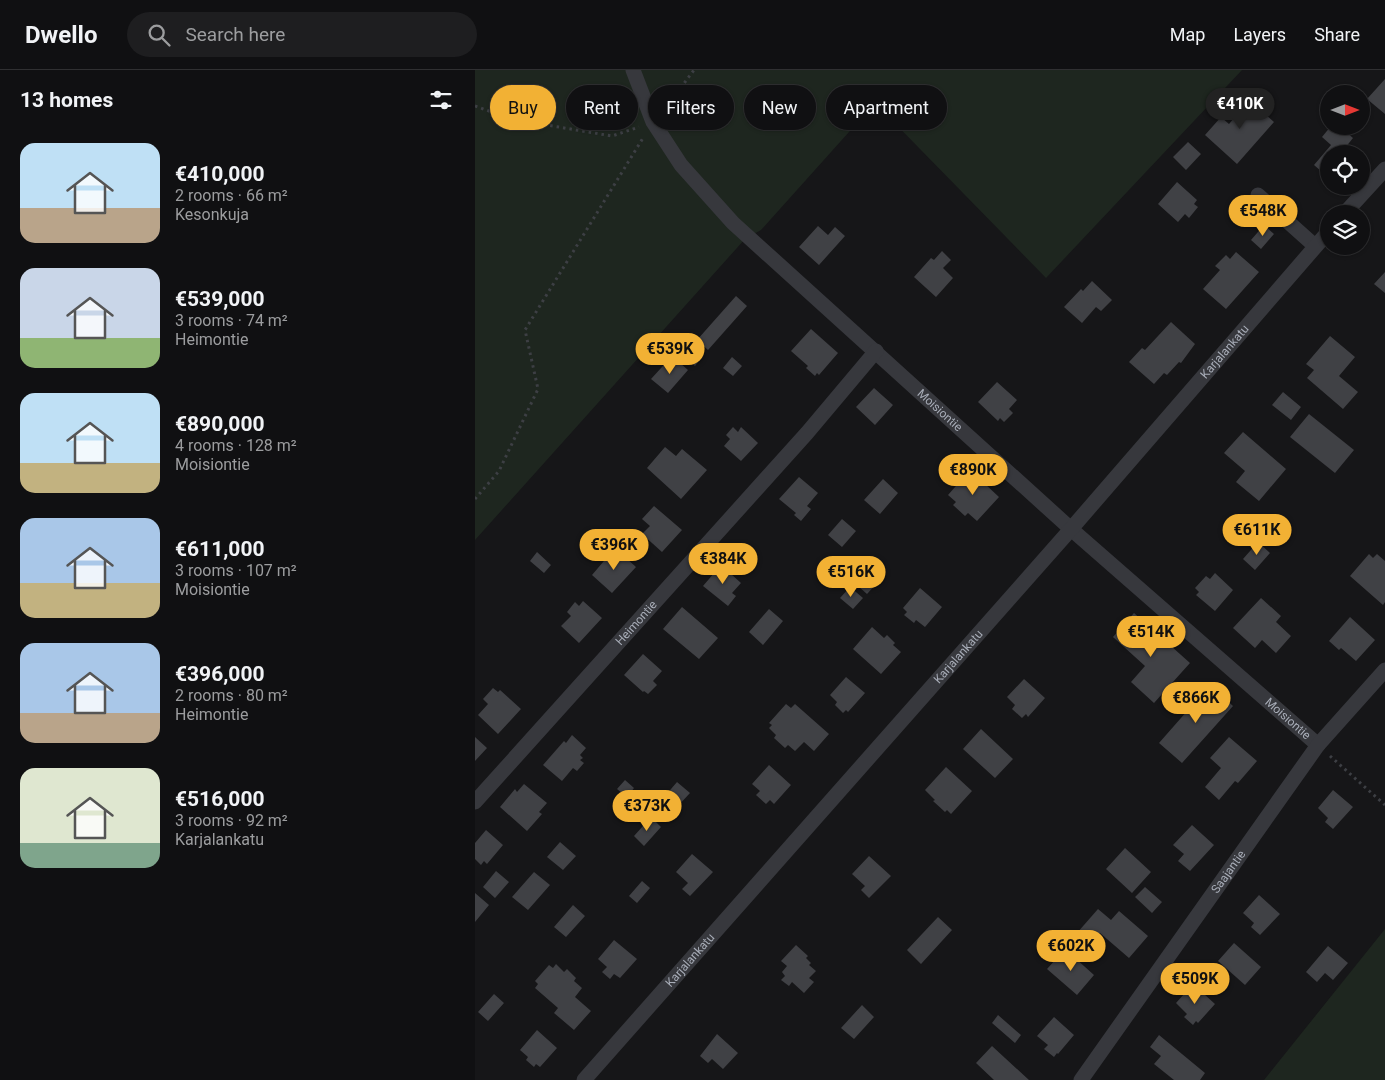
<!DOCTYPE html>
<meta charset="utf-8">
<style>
body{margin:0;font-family:Roboto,sans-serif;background:#1e1e20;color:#f1f3f6;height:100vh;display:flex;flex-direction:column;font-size:19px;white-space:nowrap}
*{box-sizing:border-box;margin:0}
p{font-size:16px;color:#9c9d9f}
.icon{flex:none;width:28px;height:28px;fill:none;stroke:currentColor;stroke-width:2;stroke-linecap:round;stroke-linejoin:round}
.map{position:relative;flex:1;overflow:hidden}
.details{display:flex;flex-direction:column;background:#101012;width:475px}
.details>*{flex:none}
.top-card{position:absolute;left:15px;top:15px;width:475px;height:45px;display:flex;gap:10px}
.needle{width:32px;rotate:90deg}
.tools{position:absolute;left:845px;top:15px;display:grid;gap:10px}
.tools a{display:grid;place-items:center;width:50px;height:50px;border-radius:50%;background:#101012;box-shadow:0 1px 4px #0004,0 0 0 1px #303032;font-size:25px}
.price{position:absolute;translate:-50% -42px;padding:0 11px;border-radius:18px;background:#f2b134;color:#111;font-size:16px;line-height:32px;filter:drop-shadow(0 1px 2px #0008)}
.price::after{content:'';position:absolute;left:50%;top:30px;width:15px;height:11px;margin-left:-8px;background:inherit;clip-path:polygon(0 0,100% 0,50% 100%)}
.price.active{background:#222;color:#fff}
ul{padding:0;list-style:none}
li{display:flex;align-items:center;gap:15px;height:125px;padding:0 20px}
li span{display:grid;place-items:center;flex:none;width:140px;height:100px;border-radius:15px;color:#555}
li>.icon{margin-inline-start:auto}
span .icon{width:60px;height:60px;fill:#fffc;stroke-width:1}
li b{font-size:21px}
h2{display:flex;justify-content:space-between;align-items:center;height:60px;padding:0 20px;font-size:21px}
.pill{padding:0 18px;border-radius:22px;background:#101012;box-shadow:0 1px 4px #0004,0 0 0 1px #303032;font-size:18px;line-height:45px}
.pill.active{background:#f2b134;color:#111}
header{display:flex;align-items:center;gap:30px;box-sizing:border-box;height:70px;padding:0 25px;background:#101012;border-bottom:1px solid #303032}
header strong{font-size:24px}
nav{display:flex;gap:28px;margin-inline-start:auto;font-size:18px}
.search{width:350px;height:45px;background:#1e1e20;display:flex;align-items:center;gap:12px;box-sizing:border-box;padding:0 18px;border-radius:28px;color:#9c9d9f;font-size:19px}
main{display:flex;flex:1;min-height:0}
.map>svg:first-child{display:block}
</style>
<header>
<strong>Dwello</strong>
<div class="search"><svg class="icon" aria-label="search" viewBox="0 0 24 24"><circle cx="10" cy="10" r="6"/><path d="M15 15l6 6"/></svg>Search here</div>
<nav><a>Map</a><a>Layers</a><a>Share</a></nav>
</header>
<main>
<section class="details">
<h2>13 homes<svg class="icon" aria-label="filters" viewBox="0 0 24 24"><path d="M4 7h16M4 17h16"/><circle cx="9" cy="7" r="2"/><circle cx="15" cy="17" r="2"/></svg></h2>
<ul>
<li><span style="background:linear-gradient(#bfe0f5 65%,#b9a48a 0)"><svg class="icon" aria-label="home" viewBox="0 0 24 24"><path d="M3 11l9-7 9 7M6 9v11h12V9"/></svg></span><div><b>€410,000</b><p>2 rooms · 66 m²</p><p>Kesonkuja</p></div></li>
<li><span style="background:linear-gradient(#c9d6e8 70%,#8fb573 0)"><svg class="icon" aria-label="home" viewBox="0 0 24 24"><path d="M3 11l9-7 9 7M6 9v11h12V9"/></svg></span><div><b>€539,000</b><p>3 rooms · 74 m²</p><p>Heimontie</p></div></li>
<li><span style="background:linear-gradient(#bfe0f5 70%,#c2b280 0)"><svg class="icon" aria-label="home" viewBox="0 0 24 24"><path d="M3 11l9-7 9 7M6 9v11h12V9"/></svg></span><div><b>€890,000</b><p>4 rooms · 128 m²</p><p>Moisiontie</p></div></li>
<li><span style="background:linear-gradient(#a9c7e8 65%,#c2b280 0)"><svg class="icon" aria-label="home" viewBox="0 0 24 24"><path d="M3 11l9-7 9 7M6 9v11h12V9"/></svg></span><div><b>€611,000</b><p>3 rooms · 107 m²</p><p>Moisiontie</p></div></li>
<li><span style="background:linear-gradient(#a9c7e8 70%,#b9a48a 0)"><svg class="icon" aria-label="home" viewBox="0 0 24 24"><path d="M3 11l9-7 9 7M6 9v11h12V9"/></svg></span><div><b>€396,000</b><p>2 rooms · 80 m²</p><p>Heimontie</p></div></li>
<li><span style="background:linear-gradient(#dfe7d0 75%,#7fa58c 0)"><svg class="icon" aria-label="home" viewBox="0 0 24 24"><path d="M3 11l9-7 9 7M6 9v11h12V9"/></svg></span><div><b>€516,000</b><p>3 rooms · 92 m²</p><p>Karjalankatu</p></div></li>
</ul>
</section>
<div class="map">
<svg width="910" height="1010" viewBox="0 0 910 1010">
<rect width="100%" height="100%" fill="#161618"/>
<path fill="#1e261f" d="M0 0H767L571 208 400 33 286 160 270 169 0 470Z
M910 859V1010H789Z"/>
<path fill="#404145" d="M910 9V44L892 29Z
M769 25 799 52 762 94 730 65 746 47 754 54 759 48 754 43Z
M856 56H864L878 68 870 78 877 84H854V108L839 95 856 75 847 67Z
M713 72 726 84 711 100 698 87Z
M702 112 722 130 719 134 723 137 714 148 710 144 703 152 683 134Z
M789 155 799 164 786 179 776 170Z
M343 156 353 165 360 157 370 166 344 195 324 177Z
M467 181 476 190 468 198 478 208 461 227 439 207 456 188 459 190Z
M761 182 784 202 751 239 728 219 745 200 740 196 751 185 755 189Z
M910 202V223L899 214Z
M617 211 637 230 626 241 621 237 607 253 589 237 606 219 608 221Z
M261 226 272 236 233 280 222 270Z
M696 252 720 274 706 293 704 292 692 305 689 303 679 314 654 292 667 278 670 280Z
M336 259 363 283 344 305 342 303 340 306 331 298 333 296 316 281Z
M855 266 880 287 864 306 883 322 868 339 832 308 839 300 831 294Z
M215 277 227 287 220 296 208 285Z
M197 286 213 300 193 323 176 309Z
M257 287 267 296 258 306 248 298Z
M522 312 542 330 534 339 538 343 529 352 525 348 523 351 503 332Z
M399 318 418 335 400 355 381 337Z
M808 322 826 337 816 350 797 335Z
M834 344 879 380 860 403 815 367Z
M258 357 263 362 266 357 283 373 266 391 249 376 255 369 251 365Z
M768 362 811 399 784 431 761 412 770 401 749 383Z
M190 377 201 386 207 379 232 400 206 429 172 398Z
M495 400 524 427 502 451 493 443 490 446 478 435 481 432 473 425Z
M324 407 343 423 332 436 336 439 326 451 319 445 321 443 304 429Z
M408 409 423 423 405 444 389 430Z
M179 436 207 460 187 482 167 464 175 456 167 449Z
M367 449 381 461 367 477 353 465Z
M783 472 795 483 780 500 768 489Z
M140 478 161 497 137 523 117 505Z
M62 482 76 495 69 503 55 491Z
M894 484 898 488 902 484 910 491V532L908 535 875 506Z
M246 495 266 513 257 523 261 526 253 536 228 516Z
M383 497 402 513 392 524 374 508Z
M740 503 758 520 740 541 721 525 724 522 720 518 731 506 735 509Z
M375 517 388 528 378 539 365 528Z
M445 518 467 537 450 557 441 550 439 553 429 545 432 542 428 538Z
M786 528 806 546 801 552 816 566 801 583 787 570 780 578 758 558Z
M108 531 127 548 104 573 86 556 96 546 92 542 100 532 104 536Z
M207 537 243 568 224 589 188 559Z
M294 539 308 551 288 575 274 562Z
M659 543 715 593 679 633 656 612 670 596 638 567Z
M875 547 900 570 881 591 866 578 864 580 854 571Z
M397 557 409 568 412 565 420 573 418 575 426 582 406 604 378 579Z
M168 584 187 601 178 611 182 615 173 624 169 621 168 622 149 605Z
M371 607 390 623 373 642 371 640 368 643 360 635 362 632 355 625Z
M549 609 570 628 553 647 551 644 547 648 537 639 540 635 532 627Z
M735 615 758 636 707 693 684 673Z
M18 618 23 622 25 620 46 639 23 664 3 645 13 634 8 629Z
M311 634 316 638 320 634 354 664 339 681 329 672 320 681 313 675 310 678 299 668 301 665 294 658 297 655 294 653Z
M506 659 538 689 520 708 488 679Z
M97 665 111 678 105 685 108 688 105 690 109 693 102 701 98 698 87 711 68 695 89 671 91 673Z
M0 667 12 678 0 691Z
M754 667 782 691 763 713 760 711 744 730 730 717 746 698 735 688Z
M294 695 316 715 299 734 295 730 291 734 281 725 285 721 277 714Z
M471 697 497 721 476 744 472 740 470 742 458 731 460 730 450 720Z
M150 710 159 718 152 727 142 719Z
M202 712 215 723 202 737 190 726Z
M49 714 72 733 64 742 67 744 52 761 25 737 40 719 42 722Z
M858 720 878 737 858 759 850 752 853 748 843 738Z
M176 747 186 757 169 776 159 766Z
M717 755 739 775 715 801 703 791 709 784 698 775Z
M11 760 28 775 12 794 9 791 6 795 0 789V773Z
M85 772 101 786 88 800 72 787Z
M650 778 676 802 657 823 631 799Z
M217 784 238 802 215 826 207 819 213 813 201 802Z
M394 786 416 806 394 828 386 820 390 816 377 804Z
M21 801 34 812 20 828 8 817Z
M59 802 75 815 53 840 37 827Z
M167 811 175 818 162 833 154 826Z
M670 817 687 832 677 843 660 827Z
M0 823 14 835 0 852Z
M784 825 805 844 785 865 776 857 779 853 768 843Z
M98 835 110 846 91 867 79 857Z
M623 839 636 850 644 841 673 866 654 888 625 863 615 875 602 863Z
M463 847 477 860 446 894 432 880Z
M139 870 162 889 145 908 139 904 135 909 127 902 132 897 123 889Z
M759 873 786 897 770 915 743 891Z
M321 875 333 886 331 888 336 893 334 895 341 901 334 908 339 912 329 923 317 912 314 916 306 910 310 906 307 902 312 896 306 891Z
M853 876 873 893 858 910 850 903 842 912 831 902Z
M590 879 619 905 602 925 572 899Z
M81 894 89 902 92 899 101 908 99 911 107 918 100 927 116 941 99 960 79 943 83 938 60 918 63 914 60 911 74 895 78 898Z
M718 914 740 934 723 953 721 951 718 955 709 947 712 944 701 933Z
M19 924 29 933 13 951 3 942Z
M387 935 399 947 379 969 366 958Z
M523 945 546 965 540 973 517 953Z
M579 947 599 965 583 984 582 983 579 987 569 979 573 975 562 966Z
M62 960 82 978 65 997 61 994 59 997 51 990 53 987 45 980Z
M242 964 263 983 248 999 237 989 233 993 225 986Z
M684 965 730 1003 725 1010H699L679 994 686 986 675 977Z
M517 976 554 1010H519L501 993Z"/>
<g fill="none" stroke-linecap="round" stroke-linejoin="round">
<path stroke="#3d3f44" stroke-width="3" stroke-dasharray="2.5 4" stroke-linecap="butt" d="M0 36 36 49 137 66 164 57
M190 39 219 0
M0 429 24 401 63 319 50 260 168 68
M855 686 910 735"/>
<g stroke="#37383d" stroke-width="15">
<path id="s1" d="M158 0 178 52 206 95 258 153 596 459 843 675"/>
<path d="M783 125 840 176"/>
<path d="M869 144 910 99"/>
<path id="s2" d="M0 732 332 363 401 281"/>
<path id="s3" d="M109 1010 596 459 854 161"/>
<path id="s4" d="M606 1010 843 675 910 600"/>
</g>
</g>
<g text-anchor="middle" stroke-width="4.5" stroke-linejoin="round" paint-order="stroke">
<g font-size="12" fill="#a8adb8" stroke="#111113">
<text dy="4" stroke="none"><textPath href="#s3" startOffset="970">Karjalankatu</textPath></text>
<text dy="4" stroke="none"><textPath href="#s1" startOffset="464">Moisiontie</textPath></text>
<text dy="4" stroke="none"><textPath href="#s2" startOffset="241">Heimontie</textPath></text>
<text dy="4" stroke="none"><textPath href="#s3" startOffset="565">Karjalankatu</textPath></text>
<text dy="4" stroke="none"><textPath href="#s1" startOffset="929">Moisiontie</textPath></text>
<text dy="4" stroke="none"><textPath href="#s4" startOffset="255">Saajantie</textPath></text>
<text dy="4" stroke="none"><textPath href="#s3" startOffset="160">Karjalankatu</textPath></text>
</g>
</g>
</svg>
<div class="tools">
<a><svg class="needle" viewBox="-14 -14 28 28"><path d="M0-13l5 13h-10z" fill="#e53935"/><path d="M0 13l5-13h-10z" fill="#9c9d9f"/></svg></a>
<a><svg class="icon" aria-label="locate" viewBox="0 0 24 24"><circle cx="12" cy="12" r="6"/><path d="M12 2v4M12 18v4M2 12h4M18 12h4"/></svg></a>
<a><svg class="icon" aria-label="layers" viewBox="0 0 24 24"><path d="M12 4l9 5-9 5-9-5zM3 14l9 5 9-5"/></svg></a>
</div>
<b class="price active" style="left:765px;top:60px">€410K</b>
<b class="price" style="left:788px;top:167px">€548K</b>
<b class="price" style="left:195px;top:305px">€539K</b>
<b class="price" style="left:498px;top:426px">€890K</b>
<b class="price" style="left:782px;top:486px">€611K</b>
<b class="price" style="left:139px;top:501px">€396K</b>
<b class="price" style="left:248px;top:515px">€384K</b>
<b class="price" style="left:376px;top:528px">€516K</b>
<b class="price" style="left:676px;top:588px">€514K</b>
<b class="price" style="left:721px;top:654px">€866K</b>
<b class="price" style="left:172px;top:762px">€373K</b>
<b class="price" style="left:596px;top:902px">€602K</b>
<b class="price" style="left:720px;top:935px">€509K</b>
<div class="top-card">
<a class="pill active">Buy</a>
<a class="pill">Rent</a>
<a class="pill">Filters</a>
<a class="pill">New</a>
<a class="pill">Apartment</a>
</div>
</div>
</main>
